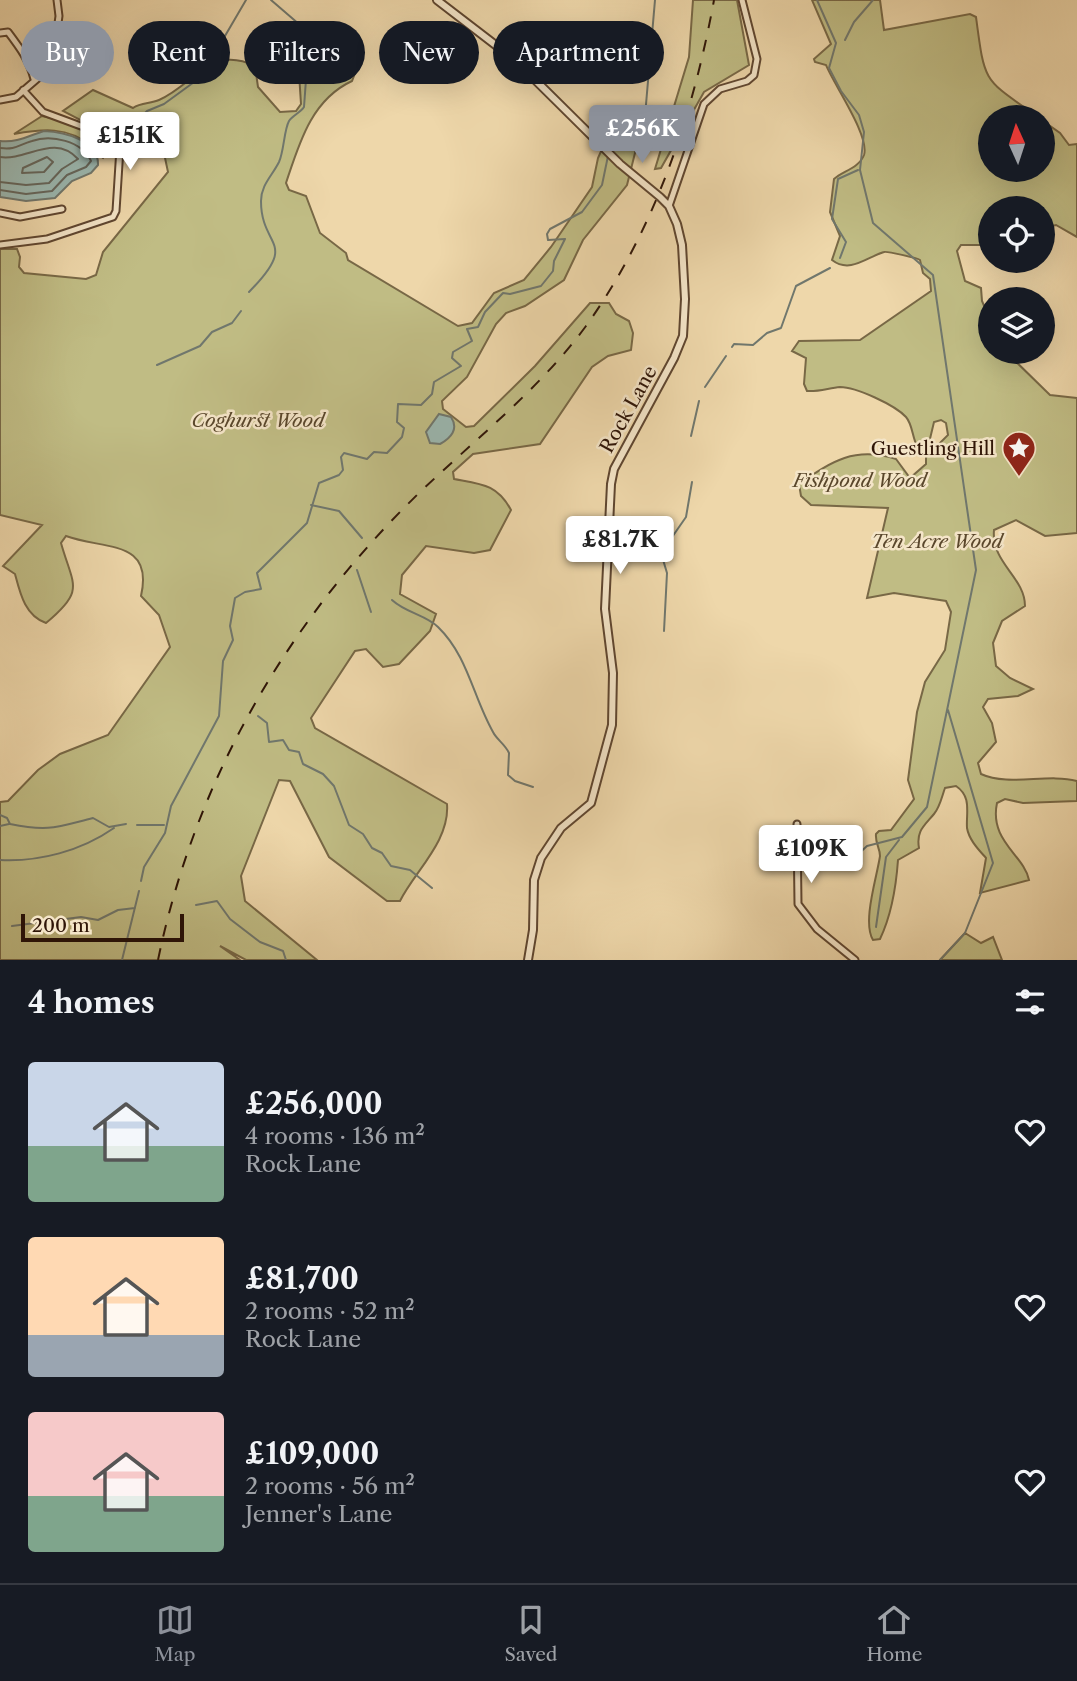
<!DOCTYPE html>
<meta charset="utf-8">
<style>
body{margin:0;font-family:"Libre Caslon Text",serif;background:#20242c;color:#f1f3f6;height:100vh;display:flex;flex-direction:column;font-size:26px;white-space:nowrap}
*{box-sizing:border-box;margin:0}
p{font-size:23px;color:#9ea1a6}
.icon{flex:none;width:38px;height:38px;fill:none;stroke:currentColor;stroke-width:2;stroke-linecap:round;stroke-linejoin:round}
.map{position:relative;height:960px;overflow:hidden}
.sheet{display:flex;flex-direction:column;background:#171b24;flex:1}
.sheet>*{flex:none}
.top-card{position:absolute;left:21px;top:21px;width:700px;height:63px;display:flex;gap:14px}
.needle{width:46px;rotate:357deg}
.controls{position:absolute;left:978px;top:105px;display:grid;gap:14px}
.controls a{display:grid;place-items:center;width:77px;height:77px;border-radius:50%;background:#171b24;box-shadow:0 7px 28px #0002;font-size:35px}
.scale{position:absolute;left:21px;bottom:18px;width:163px;box-sizing:border-box;padding-left:7px;border:4px solid #2f1507;border-top:0;font-size:19px;line-height:24px;white-space:nowrap;color:#2f1507;-webkit-text-stroke:5px #f4e5c8;paint-order:stroke}
.price{position:absolute;translate:-50% -60px;padding:0 16px;border-radius:7px;background:#fff;color:#222;font-size:23px;line-height:46px;filter:drop-shadow(0 2px 4px #0008)}
.price::after{content:'';position:absolute;left:50%;top:42px;width:21px;height:16px;margin-left:-10px;background:inherit;clip-path:polygon(0 0,100% 0,50% 100%)}
.price.current{background:#8c9099;color:#fff}
ul{padding:0;list-style:none}
li{display:flex;align-items:center;gap:21px;height:175px;padding:0 28px}
li span{display:grid;place-items:center;flex:none;width:196px;height:140px;border-radius:7px;color:#555}
li>.icon{margin-inline-start:auto}
span .icon{width:84px;height:84px;fill:#fffc;stroke-width:1}
li b{font-size:30px}
h2{display:flex;justify-content:space-between;align-items:center;height:84px;padding:0 28px;font-size:30px}
.tag{padding:0 24px;border-radius:32px;background:#171b24;box-shadow:0 7px 28px #0002;font-size:24px;line-height:63px}
.tag.current{background:#8c9099;color:#fff}
.tab-bar{display:flex;justify-content:space-around;align-items:center;height:98px;border-top:2px solid #363941;background:#171b24;font-size:19px;color:#9ea1a6}
.tab-bar a{display:grid;justify-items:center;gap:4px}
.tab-bar .current{color:#8c9099}
.map>svg:first-child{display:block}
</style>
<div class="map">
<svg width="1077" height="960" viewBox="0 0 1077 960">
<rect width="100%" height="100%" fill="#eed7aa"/>
<filter id="stains"><feTurbulence type="fractalNoise" baseFrequency=".00286" numOctaves="4"/><feColorMatrix values="0 0 0 0 .2 0 0 0 0 .09 0 0 0 0 .02 0 0 0 .5 -.17"/></filter>
<radialGradient id="worn" r=".72"><stop offset=".6" stop-color="#630" stop-opacity="0"/><stop offset="1" stop-color="#630" stop-opacity=".3"/></radialGradient>
<path fill="#c0bc84" stroke="#786846" stroke-width="2" d="M693 0H737L749 65 704 92 661 168 655 169 689 57Z
M812 0H880L884 30 970 14 976 17C985 85 983 78 1038 117H990V170H1043V121L1060 133 1069 145 1077 144V237L1056 225 1043 228V208H990V245H961L957 251 965 281 981 288 982 301 990 320V352H1006L1050 395 1077 398V533L1045 536 1016 520 994 530C991 563 1025 577 1025 606L1002 621 993 643 996 666 1010 678 1033 689 1018 696 988 699 983 707 992 723 996 742 978 763 981 774C1009 787 1047 773 1077 781V801L1023 803 1005 799 997 803C989 841 1024 855 1029 880L980 893 986 858C979 850 969 840 967 828 966 812 972 797 956 786L945 788C942 796 940 807 934 814 924 826 916 831 919 848L898 860C896 888 892 914 880 939L873 940C862 922 877 877 880 856 880 848 875 843 876 834L879 831 891 830 914 799 908 780 917 712 925 682 945 650 951 612 946 601 894 593 867 598 888 508 811 505 801 496 799 484C832 461 855 446 896 459L910 478 926 464V457L948 435 946 423 941 420 934 422 929 443 918 448C912 438 913 425 906 417 895 405 856 387 840 387 829 388 818 392 807 391L804 384 806 358 792 351 799 341 860 340 931 291 930 279 923 273 920 260C917 258 887 251 884 252 867 257 850 274 832 260L840 236 830 212 834 179C843 171 859 168 864 155 870 136 834 85 826 65L815 62 814 59 831 44Z
M315 30 357 68 352 81C311 100 299 144 286 183L289 190 306 196 320 233 346 253 348 260 458 326 472 323 494 293 524 280 551 247 592 187 598 158 606 140 627 134 638 141 627 185 583 240 564 280 525 306 506 313 496 324 467 377 442 401 443 409 466 427 474 426 535 366 590 303H609L616 314 629 321 633 333 631 350 608 356 592 367 540 444 473 454 453 472 454 479C481 484 497 484 511 510L490 550 474 553 426 546 402 575 400 594 436 614 430 631 399 664 383 667 366 649 355 651 311 718 315 728 447 804C450 841 415 871 400 901H387L329 857 290 781 279 780 241 876 245 901 317 960H246L220 946 240 960H0V802L8 801 38 770 60 754 108 735 170 647 159 615 141 596C154 539 104 550 66 536L61 543C73 586 86 590 46 623 25 616 20 593 15 574L3 566 42 525 0 515V249H17L20 257 19 267 24 273 86 279 96 275 103 252 168 172 164 153 154 135 107 134 63 111 93 90 133 108C141 102 150 104 159 100 194 85 210 44 255 66L258 87 280 112 296 111 301 104 299 73 308 33Z
M42 116 85 126 112 145 103 158C98 155 96 150 91 146 68 126 42 129 14 134Z
M965 933 981 943 993 937 1002 960H940Z"/>
<path fill="#9bb8b1" stroke="#70776d" stroke-width="2" d="M44 131C64 132 99 140 98 165L91 173 72 181 55 198 26 201 0 197V141C17 143 28 136 44 131Z
M439 414 451 417C459 429 451 438 440 444L430 443 426 432Z"/>
<g fill="none" stroke-linecap="round" stroke-linejoin="round">
<path stroke="#65665c" stroke-width="2" d="M0 148C16 150 18 145 32 141 51 134 82 141 91 161L86 167 67 175 52 191 26 194 0 190
M0 157C27 161 54 133 78 159L62 169 49 183 26 185 0 182
M47 157 53 162 44 172 22 173 23 168Z"/>
<path stroke="#70776d" stroke-width="2" d="M817 0 836 43 829 68 841 91 859 115 864 132 860 170 873 223 933 275 976 570 927 807 902 837 867 846 843 868
M845 40 854 22 873 0
M120 138 147 111 164 104 201 77 246 0
M840 258 846 242 832 219 838 179 858 170
M249 292C300 240 261 249 261 201 261 185 272 176 279 162 284 151 284 130 289 121 293 115 300 113 304 107L309 38 307 31 271 0
M732 347 734 344 753 345 767 333 781 328 796 286 830 268
M157 365 200 346 212 332 232 323 241 311
M705 387 726 356
M691 436 699 401
M311 505 339 511 362 538
M357 570 371 612
M392 600C406 613 426 615 438 627 468 656 473 697 493 732 497 740 505 744 509 753L508 775 515 781 533 787
M664 631 667 573 661 553 686 517 692 482
M258 716 267 723 269 742 283 740 289 750 299 752 303 764 323 774 334 786 349 825 363 834 372 848 382 853 391 866 410 870 432 888
M0 815 7 818 10 824C49 832 57 827 93 818L109 827 126 824
M137 825H164
M0 826 9 824
M0 860C39 862 81 851 114 828
M141 881 144 867 165 833 171 806 219 716 223 661 233 640 230 626 235 598 245 592 261 589 257 573 307 523 319 483 339 475 343 470 341 457 344 453 367 459 374 452 387 453 402 437 404 428 397 422 398 404 421 405 432 394 434 382 461 366 452 358 453 352 472 341 467 329 478 327 485 312 503 293 510 294 541 286 553 271 554 261 565 239 548 240 547 234 550 229 582 212 602 185 608 156 616 146 626 147C635 136 635 126 645 116L655 0
M196 905 217 901 230 919 260 942 283 951 286 960
M12 926 81 917 98 920 118 910 135 908
M876 927 886 857 899 840
M122 960 139 891
M940 960 965 933 993 863 948 710"/>
<defs>
<path id="minor" d="M0 33 8 32C20 48 29 60 34 79
M0 100 16 97 52 66 59 16 57 0
M669 206 704 104 720 89 747 81 754 75 757 59 742 0
M0 213 20 217 62 209
M0 245 47 239 113 217 116 211 120 148 97 132 43 112 23 90
M797 824 798 904 817 929 855 960"/>
<path id="tertiary" d="M437 0 515 60 620 164 660 197 669 206 677 224 682 245 685 299 683 336 674 358 614 469 611 484 605 609 613 673 612 725 591 803 561 828 541 858 534 880 533 930 528 960"/>
</defs>
<use href="#minor" stroke="#5f4630" stroke-width="9"/>
<use href="#tertiary" stroke="#5f4630" stroke-width="10"/>
<use href="#minor" stroke="#f4e5c8" stroke-width="5"/>
<use href="#tertiary" stroke="#f4e5c8" stroke-width="6"/>
<path stroke="#2f1507" stroke-width="2" stroke-dasharray="12 12" stroke-linecap="butt" d="M158 960C195 781 286 623 417 495 475 439 538 391 586 326 655 230 693 115 714 0"/>
</g>
<defs>
<symbol id="sight-pin" viewBox="-11 -11 22 30"><path d="M0 17L-7.5 6A9.5 9.5 0 1 1 7.5 6Z" fill="#8f2418" stroke="#f4e5c8"/><path d="M0-6L1.8-2.2L6-1.7L2.9 1.2L3.7 5.4L0 3.3L-3.7 5.4L-2.9 1.2L-6-1.7L-1.8-2.2Z" fill="#fff"/></symbol>
</defs>
<g fill-rule="evenodd">
<use href="#sight-pin" x="1000" y="429" width="38" height="52"/>
</g>
<g text-anchor="middle" stroke-width="5" stroke-linejoin="round" paint-order="stroke">
<g font-size="19" fill="#2f1507" stroke="#f4e5c8">
<text transform="translate(628 409) rotate(-61)" y="7">Rock Lane</text>
</g>
<g font-size="19" font-style="italic" fill="#5a472c" stroke="#f4e5c8">
<text x="258" y="427">Coghurst Wood</text>
<text x="860" y="487">Fishpond Wood</text>
<text x="937" y="548">Ten Acre Wood</text>
</g>
<g font-size="19" fill="#2f1507" stroke="#f4e5c8" text-anchor="end">
<text x="995" y="455">Guestling Hill</text>
</g>
</g>
<rect width="100%" height="100%" filter="url(#stains)"/>
<rect width="100%" height="100%" fill="url(#worn)"/>
</svg>
<div class="controls">
<a><svg class="needle" viewBox="-14 -14 28 28"><path d="M0-13l5 13h-10z" fill="#e53935"/><path d="M0 13l5-13h-10z" fill="#9ea1a6"/></svg></a>
<a><svg class="icon" aria-label="locate" viewBox="0 0 24 24"><circle cx="12" cy="12" r="6"/><path d="M12 2v4M12 18v4M2 12h4M18 12h4"/></svg></a>
<a><svg class="icon" aria-label="layers" viewBox="0 0 24 24"><path d="M12 4l9 5-9 5-9-5zM3 14l9 5 9-5"/></svg></a>
</div>
<div class="scale">200 m</div>
<b class="price current" style="left:642px;top:165px">£256K</b>
<b class="price" style="left:130px;top:172px">£151K</b>
<b class="price" style="left:620px;top:576px">£81.7K</b>
<b class="price" style="left:811px;top:885px">£109K</b>
<div class="top-card">
<a class="tag current">Buy</a>
<a class="tag">Rent</a>
<a class="tag">Filters</a>
<a class="tag">New</a>
<a class="tag">Apartment</a>
</div>
</div>
<section class="sheet">
<h2>4 homes<svg class="icon" aria-label="filters" viewBox="0 0 24 24"><path d="M4 7h16M4 17h16"/><circle cx="9" cy="7" r="2"/><circle cx="15" cy="17" r="2"/></svg></h2>
<ul>
<li><span style="background:linear-gradient(#c9d6e8 60%,#7fa58c 0)"><svg class="icon" aria-label="home" viewBox="0 0 24 24"><path d="M3 11l9-7 9 7M6 9v11h12V9"/></svg></span><div><b>£256,000</b><p>4 rooms · 136 m²</p><p>Rock Lane</p></div><svg class="icon" aria-label="heart" viewBox="0 0 24 24"><path d="M12 20l-8-8c-3-5 5-10 8-4 3-6 11-1 8 4z"/></svg></li>
<li><span style="background:linear-gradient(#ffd9b3 70%,#9aa5b1 0)"><svg class="icon" aria-label="home" viewBox="0 0 24 24"><path d="M3 11l9-7 9 7M6 9v11h12V9"/></svg></span><div><b>£81,700</b><p>2 rooms · 52 m²</p><p>Rock Lane</p></div><svg class="icon" aria-label="heart" viewBox="0 0 24 24"><path d="M12 20l-8-8c-3-5 5-10 8-4 3-6 11-1 8 4z"/></svg></li>
<li><span style="background:linear-gradient(#f6c9c9 60%,#7fa58c 0)"><svg class="icon" aria-label="home" viewBox="0 0 24 24"><path d="M3 11l9-7 9 7M6 9v11h12V9"/></svg></span><div><b>£109,000</b><p>2 rooms · 56 m²</p><p>Jenner's Lane</p></div><svg class="icon" aria-label="heart" viewBox="0 0 24 24"><path d="M12 20l-8-8c-3-5 5-10 8-4 3-6 11-1 8 4z"/></svg></li>
</ul>
</section>
<nav class="tab-bar">
<a class="current"><svg class="icon" aria-label="map" viewBox="0 0 24 24"><path d="M3 6l6-2 6 2 6-2v14l-6 2-6-2-6 2zM9 4v14M15 6v14"/></svg>Map</a>
<a><svg class="icon" aria-label="saved" viewBox="0 0 24 24"><path d="M7 4h10v16l-5-4-5 4z"/></svg>Saved</a>
<a><svg class="icon" aria-label="home" viewBox="0 0 24 24"><path d="M3 11l9-7 9 7M6 9v11h12V9"/></svg>Home</a>
</nav>
